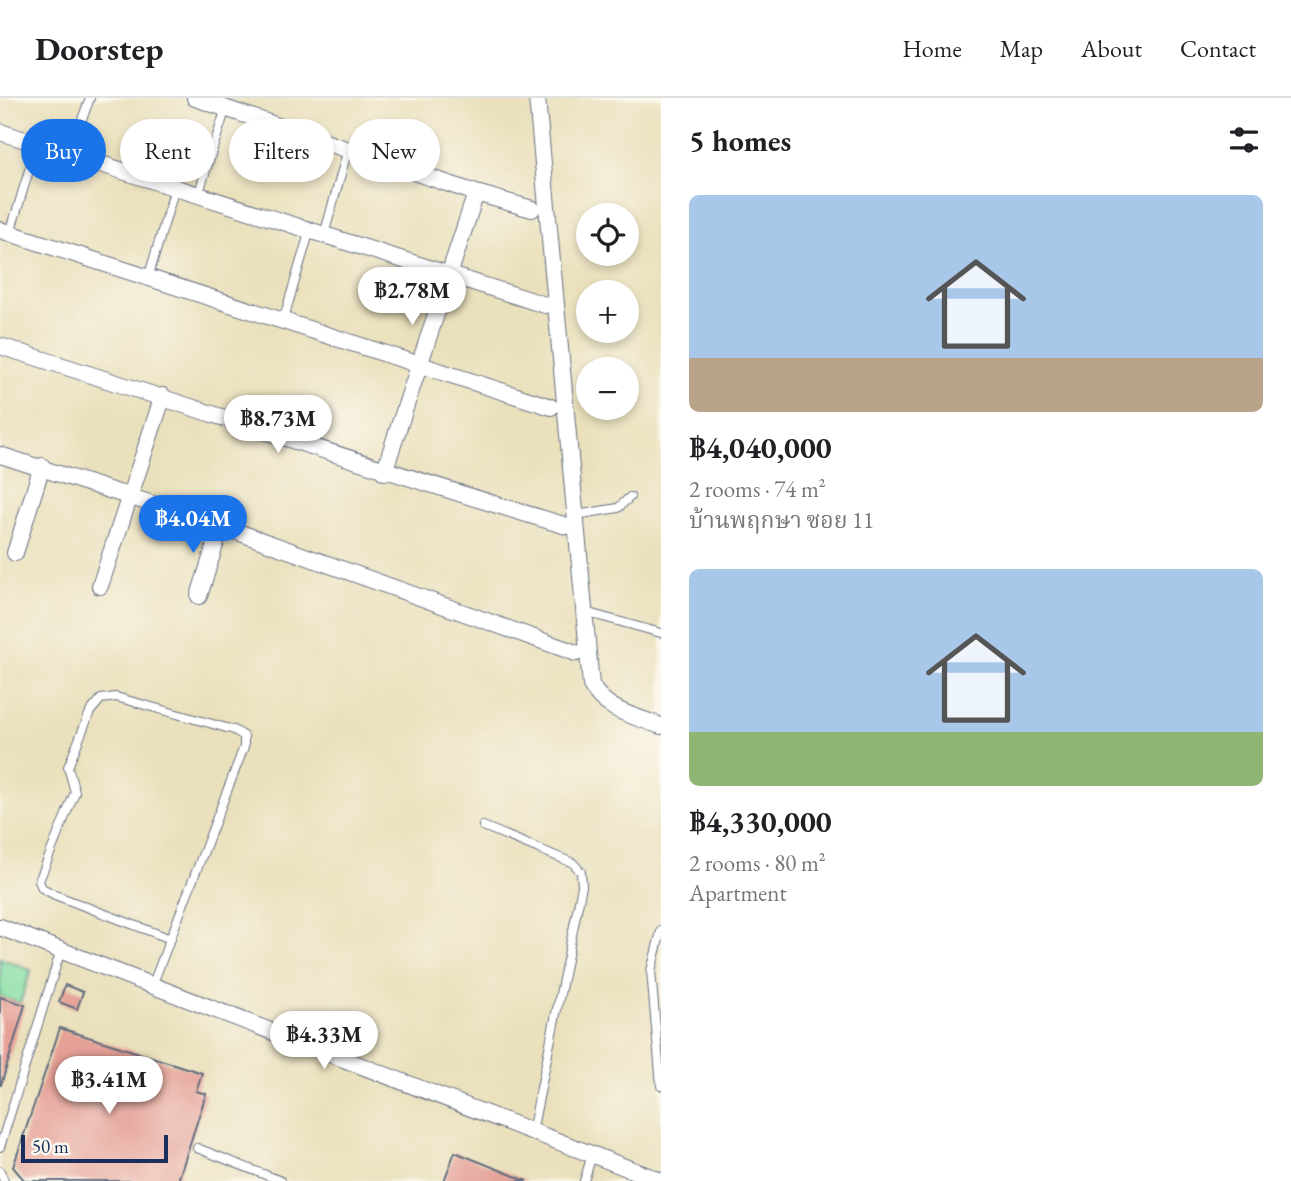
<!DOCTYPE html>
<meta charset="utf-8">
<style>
body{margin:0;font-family:"EB Garamond","Noto Serif Thai",serif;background:#f6f6f6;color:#202124;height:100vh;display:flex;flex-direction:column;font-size:26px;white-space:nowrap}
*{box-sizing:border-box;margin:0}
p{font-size:23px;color:#757577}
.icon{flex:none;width:38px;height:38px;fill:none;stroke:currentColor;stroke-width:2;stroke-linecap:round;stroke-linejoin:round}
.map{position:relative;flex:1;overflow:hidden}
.drawer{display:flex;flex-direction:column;background:#fff;width:630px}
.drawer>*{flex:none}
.hud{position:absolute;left:21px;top:21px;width:534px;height:63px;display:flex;gap:14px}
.buttons{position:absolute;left:576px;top:105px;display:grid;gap:14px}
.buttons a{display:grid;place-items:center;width:63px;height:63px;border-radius:50%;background:#fff;box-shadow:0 4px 10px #0003;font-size:35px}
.scale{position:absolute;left:21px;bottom:18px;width:147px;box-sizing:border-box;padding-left:7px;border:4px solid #1b2f5e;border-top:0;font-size:19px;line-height:24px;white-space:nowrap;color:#1b2f5e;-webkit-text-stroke:5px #fbf7ec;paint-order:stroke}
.price{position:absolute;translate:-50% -60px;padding:0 16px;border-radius:24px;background:#fff;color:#222;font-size:23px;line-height:46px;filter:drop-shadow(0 2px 4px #0008)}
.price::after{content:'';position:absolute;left:50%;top:42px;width:21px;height:16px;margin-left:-10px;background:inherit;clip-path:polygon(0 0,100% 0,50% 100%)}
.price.active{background:#1a73e8;color:#fff}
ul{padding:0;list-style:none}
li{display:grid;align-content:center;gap:14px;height:371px;padding:0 28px}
li span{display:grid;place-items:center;height:217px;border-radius:10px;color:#555}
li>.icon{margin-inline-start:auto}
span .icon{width:126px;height:126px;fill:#fffc;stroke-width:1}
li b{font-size:30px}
h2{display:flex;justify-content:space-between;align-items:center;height:84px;padding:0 28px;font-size:30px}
.chip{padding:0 24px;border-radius:32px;background:#fff;box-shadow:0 4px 10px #0003;font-size:24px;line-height:63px}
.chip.active{background:#1a73e8;color:#fff}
header{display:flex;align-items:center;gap:42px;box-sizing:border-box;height:98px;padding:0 35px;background:#fff;border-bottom:2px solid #e0e0e0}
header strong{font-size:33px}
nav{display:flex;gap:38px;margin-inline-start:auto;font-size:24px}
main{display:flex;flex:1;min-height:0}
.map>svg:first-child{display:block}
</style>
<header>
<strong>Doorstep</strong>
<nav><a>Home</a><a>Map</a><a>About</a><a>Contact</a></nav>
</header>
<main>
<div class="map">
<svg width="661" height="1083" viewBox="0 0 661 1083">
<rect width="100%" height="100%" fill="#fbf7ec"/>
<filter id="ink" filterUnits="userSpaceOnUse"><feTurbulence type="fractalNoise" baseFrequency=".0143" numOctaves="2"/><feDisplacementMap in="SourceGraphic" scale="14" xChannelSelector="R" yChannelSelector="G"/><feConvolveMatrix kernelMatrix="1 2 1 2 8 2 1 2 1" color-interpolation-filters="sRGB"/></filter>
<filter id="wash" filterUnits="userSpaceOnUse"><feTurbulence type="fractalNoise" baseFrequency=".00686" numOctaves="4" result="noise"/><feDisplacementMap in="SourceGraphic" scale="28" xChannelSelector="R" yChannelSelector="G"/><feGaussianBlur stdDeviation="1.57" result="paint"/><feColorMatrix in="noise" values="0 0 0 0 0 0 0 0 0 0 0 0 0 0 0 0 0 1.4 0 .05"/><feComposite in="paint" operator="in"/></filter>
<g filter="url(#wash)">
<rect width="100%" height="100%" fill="#eae0bc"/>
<path fill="#84dea4" stroke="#508681" stroke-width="2" d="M0 860 31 872 20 905 0 899Z"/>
<g id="blocks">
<path fill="#e5a097" d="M65 887 83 894 77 911 59 904Z
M0 899 25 907 1 987H0Z
M60 930 202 975 196 993 206 996 178 1083H25L13 1069Z
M455 1054 527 1083H444Z"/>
</g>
</g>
<g filter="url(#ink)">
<use href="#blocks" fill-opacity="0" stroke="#636d7f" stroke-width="2"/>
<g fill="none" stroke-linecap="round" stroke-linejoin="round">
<defs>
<path id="lane" d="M69 56 90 0
M198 97 226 10
M10 135 37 46
M324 137 348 51
M148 180 175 90
M283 223 310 132
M576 417 618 410 630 399
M585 514 661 535
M483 728 573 765 581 774 582 788 532 1034
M661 833 651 873 661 988
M152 888 244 649V638L234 632 116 599 101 601 90 614 68 669 75 694 39 783 42 790 55 797 171 841
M0 1049 61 852
M197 1050 281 1083
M0 1073 4 1083
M584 1083 592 1057"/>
<path id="street" d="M195 0 476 95 532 111
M537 0 591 587C605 613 635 618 661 628
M0 34 545 207
M0 132 551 309
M0 248C189 307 377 372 567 428
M0 357 221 428 576 555
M384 374 476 95
M15 455 42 368
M100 488 163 298
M199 498 221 428
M0 829 661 1083"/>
</defs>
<use href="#lane" stroke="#636d7f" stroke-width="10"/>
<use href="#street" stroke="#636d7f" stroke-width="18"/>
<use href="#lane" stroke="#fff" stroke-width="8"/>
<use href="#street" stroke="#fff" stroke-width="16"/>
</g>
</g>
</svg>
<div class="buttons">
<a><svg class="icon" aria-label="locate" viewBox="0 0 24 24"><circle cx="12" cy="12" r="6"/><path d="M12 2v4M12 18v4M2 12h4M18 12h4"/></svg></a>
<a>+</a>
<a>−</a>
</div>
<div class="scale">50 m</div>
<b class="price" style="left:412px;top:229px">฿2.78M</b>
<b class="price" style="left:278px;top:357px">฿8.73M</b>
<b class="price active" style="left:193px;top:457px">฿4.04M</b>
<b class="price" style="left:324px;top:973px">฿4.33M</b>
<b class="price" style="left:109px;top:1018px">฿3.41M</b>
<div class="hud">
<a class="chip active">Buy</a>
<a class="chip">Rent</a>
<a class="chip">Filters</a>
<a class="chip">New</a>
</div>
</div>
<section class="drawer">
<h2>5 homes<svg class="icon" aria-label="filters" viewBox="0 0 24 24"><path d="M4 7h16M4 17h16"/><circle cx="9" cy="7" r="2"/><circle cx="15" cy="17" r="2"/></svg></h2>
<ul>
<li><span style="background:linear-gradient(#a9c7e8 75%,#b9a48a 0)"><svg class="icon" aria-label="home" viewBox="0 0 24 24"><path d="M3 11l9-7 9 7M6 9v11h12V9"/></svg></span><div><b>฿4,040,000</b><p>2 rooms · 74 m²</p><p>บ้านพฤกษา ซอย 11</p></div></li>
<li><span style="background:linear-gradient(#a9c7e8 75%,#8fb573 0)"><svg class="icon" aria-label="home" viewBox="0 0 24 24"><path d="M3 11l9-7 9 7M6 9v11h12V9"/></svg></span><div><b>฿4,330,000</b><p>2 rooms · 80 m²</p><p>Apartment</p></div></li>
</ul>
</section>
</main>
